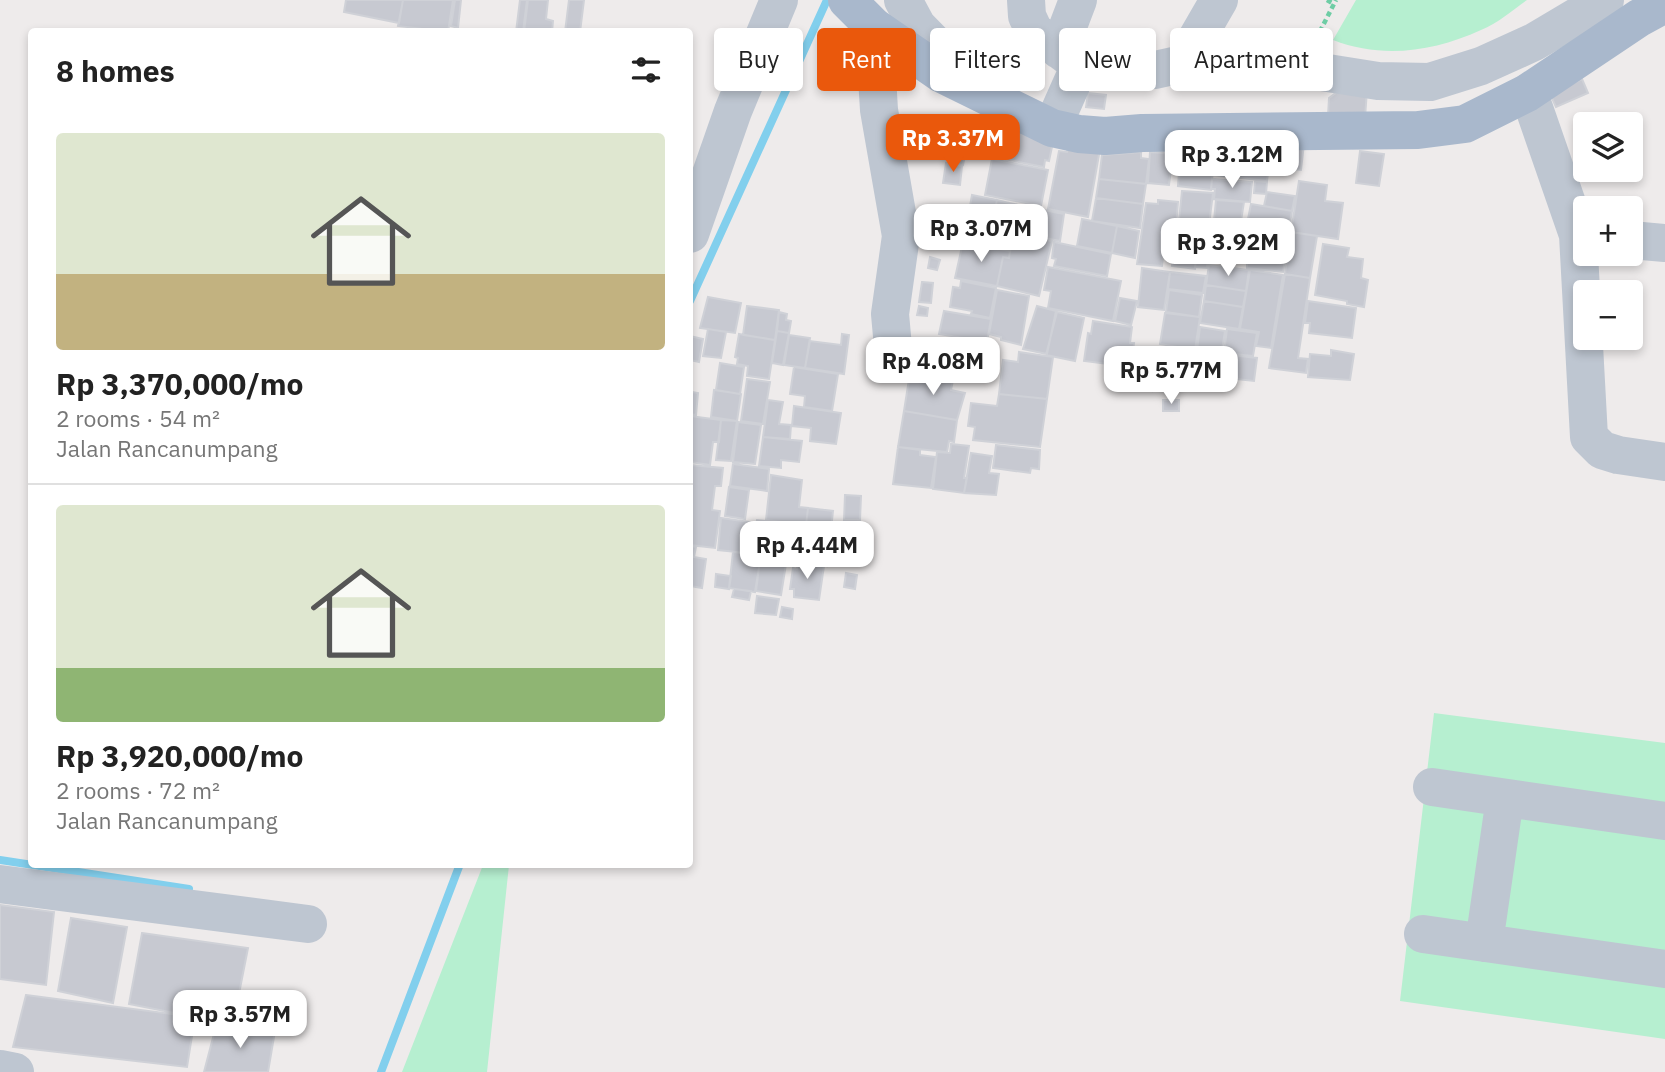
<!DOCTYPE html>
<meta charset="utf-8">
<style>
body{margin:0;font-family:"IBM Plex Sans",sans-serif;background:#f6f6f6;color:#222;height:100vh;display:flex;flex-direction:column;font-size:26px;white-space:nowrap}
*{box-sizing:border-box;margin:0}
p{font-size:23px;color:#767676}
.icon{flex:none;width:38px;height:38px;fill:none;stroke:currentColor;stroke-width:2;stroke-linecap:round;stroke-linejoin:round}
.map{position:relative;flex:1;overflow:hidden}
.panel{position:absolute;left:28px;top:28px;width:665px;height:840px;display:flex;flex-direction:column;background:#fff;border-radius:7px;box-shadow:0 4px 10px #0003}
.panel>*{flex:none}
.banner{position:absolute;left:714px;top:28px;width:665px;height:63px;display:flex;gap:14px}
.buttons{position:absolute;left:1573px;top:112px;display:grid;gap:14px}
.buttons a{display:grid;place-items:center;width:70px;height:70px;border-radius:7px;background:#fff;box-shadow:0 4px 10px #0003;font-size:35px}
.price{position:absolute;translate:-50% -60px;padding:0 16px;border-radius:14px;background:#fff;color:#222;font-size:23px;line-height:46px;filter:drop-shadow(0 2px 4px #0008)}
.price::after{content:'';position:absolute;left:50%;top:42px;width:21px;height:16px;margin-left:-10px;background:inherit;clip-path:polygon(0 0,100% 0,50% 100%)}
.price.current{background:#ea580c;color:#fff}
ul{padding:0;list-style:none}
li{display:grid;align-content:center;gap:14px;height:371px;padding:0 28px}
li+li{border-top:2px solid #e0e0e0}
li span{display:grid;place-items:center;height:217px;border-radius:7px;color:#555}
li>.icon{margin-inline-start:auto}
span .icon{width:126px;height:126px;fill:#fffc;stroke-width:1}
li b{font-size:30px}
h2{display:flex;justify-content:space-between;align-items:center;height:84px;padding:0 28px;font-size:30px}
.tag{padding:0 24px;border-radius:7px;background:#fff;box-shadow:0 4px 10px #0003;font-size:24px;line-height:63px}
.tag.current{background:#ea580c;color:#fff}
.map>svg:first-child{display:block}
</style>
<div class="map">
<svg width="1665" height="1072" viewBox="0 0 1665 1072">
<rect width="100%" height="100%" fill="#eeebeb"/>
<path fill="#b6efd0" d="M1356 0H1527C1513 10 1498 23 1481 30 1433 52 1382 59 1333 40Z
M1434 713 1665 743V1039L1400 1001Z
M483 865H509L487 1072H402Z"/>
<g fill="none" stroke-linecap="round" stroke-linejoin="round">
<path stroke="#82cfed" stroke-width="8" d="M690 301 827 0
M0 860 189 889
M381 1072 460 864"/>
</g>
<path fill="#c7c9d1" stroke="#cfd1d7" stroke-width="2" d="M346 0H403L399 23 344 12Z
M403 0H453L448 32 398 26Z
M455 0H461L458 28 451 26Z
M520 0H527L523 32H516Z
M528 0H548L546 19 553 21 552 32H524Z
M569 0H584L580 32H565Z
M1582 79 1588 93 1556 107 1550 94Z
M1341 89 1367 90 1365 118 1328 116 1329 98Z
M1088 93 1106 95 1104 109 1086 107Z
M993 115 1053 142 1049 161 1045 160 1044 167 989 156 990 149H986Z
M1216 141 1211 190 1178 186 1181 144Z
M1069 143 1100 149 1088 217 1048 209 1059 151 1067 152Z
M1304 144 1301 170 1272 167 1274 145Z
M1217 145 1271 151 1267 181 1214 175Z
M1360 151 1384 154 1379 186 1356 183Z
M952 152 965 155 963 165 950 163Z
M1141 152V158L1149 159 1146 184 1099 179 1102 155Z
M1150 152 1173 154 1169 185 1148 183Z
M992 159 1048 170 1041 206 985 195Z
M946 163 962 166 960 185 943 183Z
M1099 179 1146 184 1143 204 1096 198Z
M1212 179 1252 182 1250 202 1214 199 1215 189H1211Z
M1255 181 1267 182 1266 194 1254 193Z
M1299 181 1327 185 1325 201 1343 203 1338 239 1291 232Z
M1182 191 1213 193 1208 233 1178 230Z
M1267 192 1295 196 1292 211 1264 206Z
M972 195 997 200 991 227 967 223Z
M1096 198 1143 204 1140 228 1092 221Z
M997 200 1009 203 1004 230 991 227Z
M1158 200 1178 202 1175 239 1165 238 1162 266 1137 264 1146 203 1158 204Z
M1216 200 1244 202 1234 265 1210 262Z
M1009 203 1064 214 1060 241 1004 230Z
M1251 204 1292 211 1287 241 1245 234Z
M1082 219 1117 226 1112 253 1077 246Z
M967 224 987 228 983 246 963 242Z
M1117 226 1139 231 1135 258 1112 253Z
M1176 230 1199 232 1195 269 1172 266Z
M1199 232 1211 233 1207 268 1195 267Z
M1291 232 1317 236 1310 278 1285 274Z
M1013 234 1052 241 1039 296 997 286 1003 257 1009 258Z
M1252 238 1288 242 1283 272 1247 268V262H1244L1247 242 1252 243Z
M963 242 1010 251 1009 258 1003 257 997 286 955 278Z
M1054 242 1111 254 1107 276 1054 266 1056 259 1052 258Z
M1323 244 1349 248 1347 257 1363 259 1361 278 1368 280 1364 307 1347 304V301L1315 295Z
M930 257 940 260 937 270 928 268Z
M1209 265 1249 270 1246 291 1206 285Z
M1048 267 1121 281 1113 321 1048 308 1051 291 1044 290Z
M1142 268 1170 272 1164 310 1138 307Z
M1250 270 1283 275 1271 348 1256 346 1259 332 1240 329Z
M1170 272 1206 276 1203 293 1168 289Z
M1285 274 1310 278 1298 358 1308 359 1306 373 1269 368Z
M961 281 996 288 990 318 971 314 972 311 950 307 953 287 960 288Z
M922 282 933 283 931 303 919 302Z
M1206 285 1246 291 1243 307 1204 301Z
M997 290 1029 296 1021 345 1001 340V337L989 334Z
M1169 290 1202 295 1199 317 1166 312Z
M708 297 741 303 735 333 700 328Z
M1120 298 1137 301 1131 325 1115 321Z
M1204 301 1243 307 1239 329 1200 323Z
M1308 301 1356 308 1352 338 1309 333 1310 323H1305Z
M747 306 779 310 775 340 743 335Z
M919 306 928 308 927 316 917 315Z
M1037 306 1056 311 1047 354 1023 349Z
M944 311 991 319 987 342 939 334Z
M779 312 787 314 786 320 791 321 789 333 777 331Z
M1057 312 1084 318 1075 361 1046 355Z
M1165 313 1200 317 1195 350 1160 344Z
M1093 321 1132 327 1130 343H1134L1131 367 1084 361 1088 333 1091 334Z
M1200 327 1225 331 1219 369 1195 366Z
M708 329 726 332 721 358 703 356Z
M1227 329 1257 333 1253 356 1224 353Z
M777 331 789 333 783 365 772 363Z
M739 334 775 340 769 379 747 376 748 366 737 364 738 358 735 357Z
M842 334 849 335 844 374 805 368 810 341 841 345Z
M789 335 810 338 805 368 784 365Z
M690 336 703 339 699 362 690 360Z
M916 341 960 349 954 379 910 371Z
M1165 348 1193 351 1190 375 1162 372Z
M1331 350 1354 354 1350 380 1308 377 1310 354 1331 356Z
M1019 352 1053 357 1047 399 999 394 1003 360 1018 362Z
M1222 354 1257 358 1254 381 1219 377Z
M720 363 744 367 740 394 716 390Z
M794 367 838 374 832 411 804 407 805 396 790 394Z
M910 373 953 380 951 390 965 393 957 420 904 411Z
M1133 373 1155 378 1152 391 1130 385Z
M747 379 770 382 763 424 741 421Z
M714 390 741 394 737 421 711 417Z
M692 392 698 393 696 415 690 414Z
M999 394 1047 399 1040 447 973 440 975 427 968 426 971 403 997 406Z
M768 400 783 402 779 424 791 425 790 439 763 437Z
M1163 400H1179V411H1163Z
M794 406 841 413 836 444 810 441 811 428 792 426Z
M904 411 957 420 954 442 949 441 947 452 898 447Z
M690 416 721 420 719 442H713L710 465 690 462Z
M721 420 737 421 731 461 716 460Z
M738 422 761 425 755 464 733 462Z
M763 437 802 441 799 462 781 460V468L759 466Z
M951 444 969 446 964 478H967L964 493 933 489 937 452 950 453Z
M996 445 1040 450 1039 469 1031 468 1030 473 993 468Z
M898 447 920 450V455L936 457 931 488 893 484Z
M971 453 992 456 989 473 999 474 996 495 964 493Z
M733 464 769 469 767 491 730 486Z
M690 465 723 468 721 486H715L712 510 720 511 715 548 690 545Z
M771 475 802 480 799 507 808 508 806 525 766 520Z
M729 487 749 490 745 519 725 516Z
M845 495 861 496 860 520H844Z
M808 508 833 511 829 549 793 545 795 524 806 525Z
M721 518 750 522 746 553 718 550Z
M757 520 790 524 787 556 753 552Z
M690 546 696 547 694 557 706 559 702 588 690 586Z
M792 546 829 551 827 566 790 561Z
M733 552 761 555 755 592 729 588Z
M760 560 786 564 781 595 756 591Z
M798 563 824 566 819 600 794 597V589H790L793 568 797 569Z
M846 573 857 575 855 589 844 587Z
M716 574 731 576 729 589 715 587Z
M734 589 751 591 749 600 732 597Z
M757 596 779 599 776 615 755 613Z
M782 607 793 609 792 619 780 617Z
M0 905 54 912 46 985 0 979Z
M71 918 127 927 113 1003 58 991Z
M142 933 248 948 233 1024 216 1026 195 1017 129 1004Z
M26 995 195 1017 187 1067 13 1047Z
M216 1026 275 1031 268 1072H204Z"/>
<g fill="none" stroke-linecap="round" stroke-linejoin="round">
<path stroke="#6ecda5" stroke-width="4.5" stroke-dasharray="5 3.5" stroke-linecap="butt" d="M1327 0 1334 4
M1316 39 1336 0"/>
<path stroke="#bec6d1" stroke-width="38" d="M903 0 917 26 976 86
M1026 0 1027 16 1034 31 1080 65 1119 72 1155 70 1182 64H1271L1378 81 1430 82 1481 66 1534 42 1605 0
M874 27 879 110 901 236 890 314 894 358
M1059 50 1078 0
M1182 64 1219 0
M1527 93 1534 108 1578 235 1589 437 1602 450 1618 455 1665 462
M1052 128 1080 65
M690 234 733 111 779 0
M1631 240 1665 243
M1432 787 1665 821
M0 884 308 924
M1423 934 1665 969
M1484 943 1505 798
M0 1069 15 1072"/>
<path stroke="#a9b8cc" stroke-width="38" d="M847 0 874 27 942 74 1052 128 1079 134 1105 136 1142 133 1418 130 1465 124 1527 93 1639 18 1665 4"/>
</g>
</svg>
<div class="buttons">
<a><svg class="icon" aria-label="layers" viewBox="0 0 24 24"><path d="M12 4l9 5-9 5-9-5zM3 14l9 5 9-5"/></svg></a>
<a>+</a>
<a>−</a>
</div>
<b class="price current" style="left:953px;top:174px">Rp 3.37M</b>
<b class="price" style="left:1232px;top:190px">Rp 3.12M</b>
<b class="price" style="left:981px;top:264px">Rp 3.07M</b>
<b class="price" style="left:1228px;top:278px">Rp 3.92M</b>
<b class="price" style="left:933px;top:397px">Rp 4.08M</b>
<b class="price" style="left:1171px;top:406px">Rp 5.77M</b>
<b class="price" style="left:807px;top:581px">Rp 4.44M</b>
<b class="price" style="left:240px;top:1050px">Rp 3.57M</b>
<div class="banner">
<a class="tag">Buy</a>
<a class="tag current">Rent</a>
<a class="tag">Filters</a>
<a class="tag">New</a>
<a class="tag">Apartment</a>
</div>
<section class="panel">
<h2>8 homes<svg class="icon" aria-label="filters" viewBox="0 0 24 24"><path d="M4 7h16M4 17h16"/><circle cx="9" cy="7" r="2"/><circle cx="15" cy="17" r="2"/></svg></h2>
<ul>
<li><span style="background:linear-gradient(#dfe7d0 65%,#c2b280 0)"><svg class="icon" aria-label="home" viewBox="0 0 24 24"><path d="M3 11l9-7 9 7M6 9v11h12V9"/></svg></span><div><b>Rp 3,370,000/mo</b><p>2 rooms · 54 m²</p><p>Jalan Rancanumpang</p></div></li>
<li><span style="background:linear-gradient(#dfe7d0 75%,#8fb573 0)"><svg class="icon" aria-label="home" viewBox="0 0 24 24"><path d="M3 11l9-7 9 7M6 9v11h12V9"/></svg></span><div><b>Rp 3,920,000/mo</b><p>2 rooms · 72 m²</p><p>Jalan Rancanumpang</p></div></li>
</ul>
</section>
</div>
